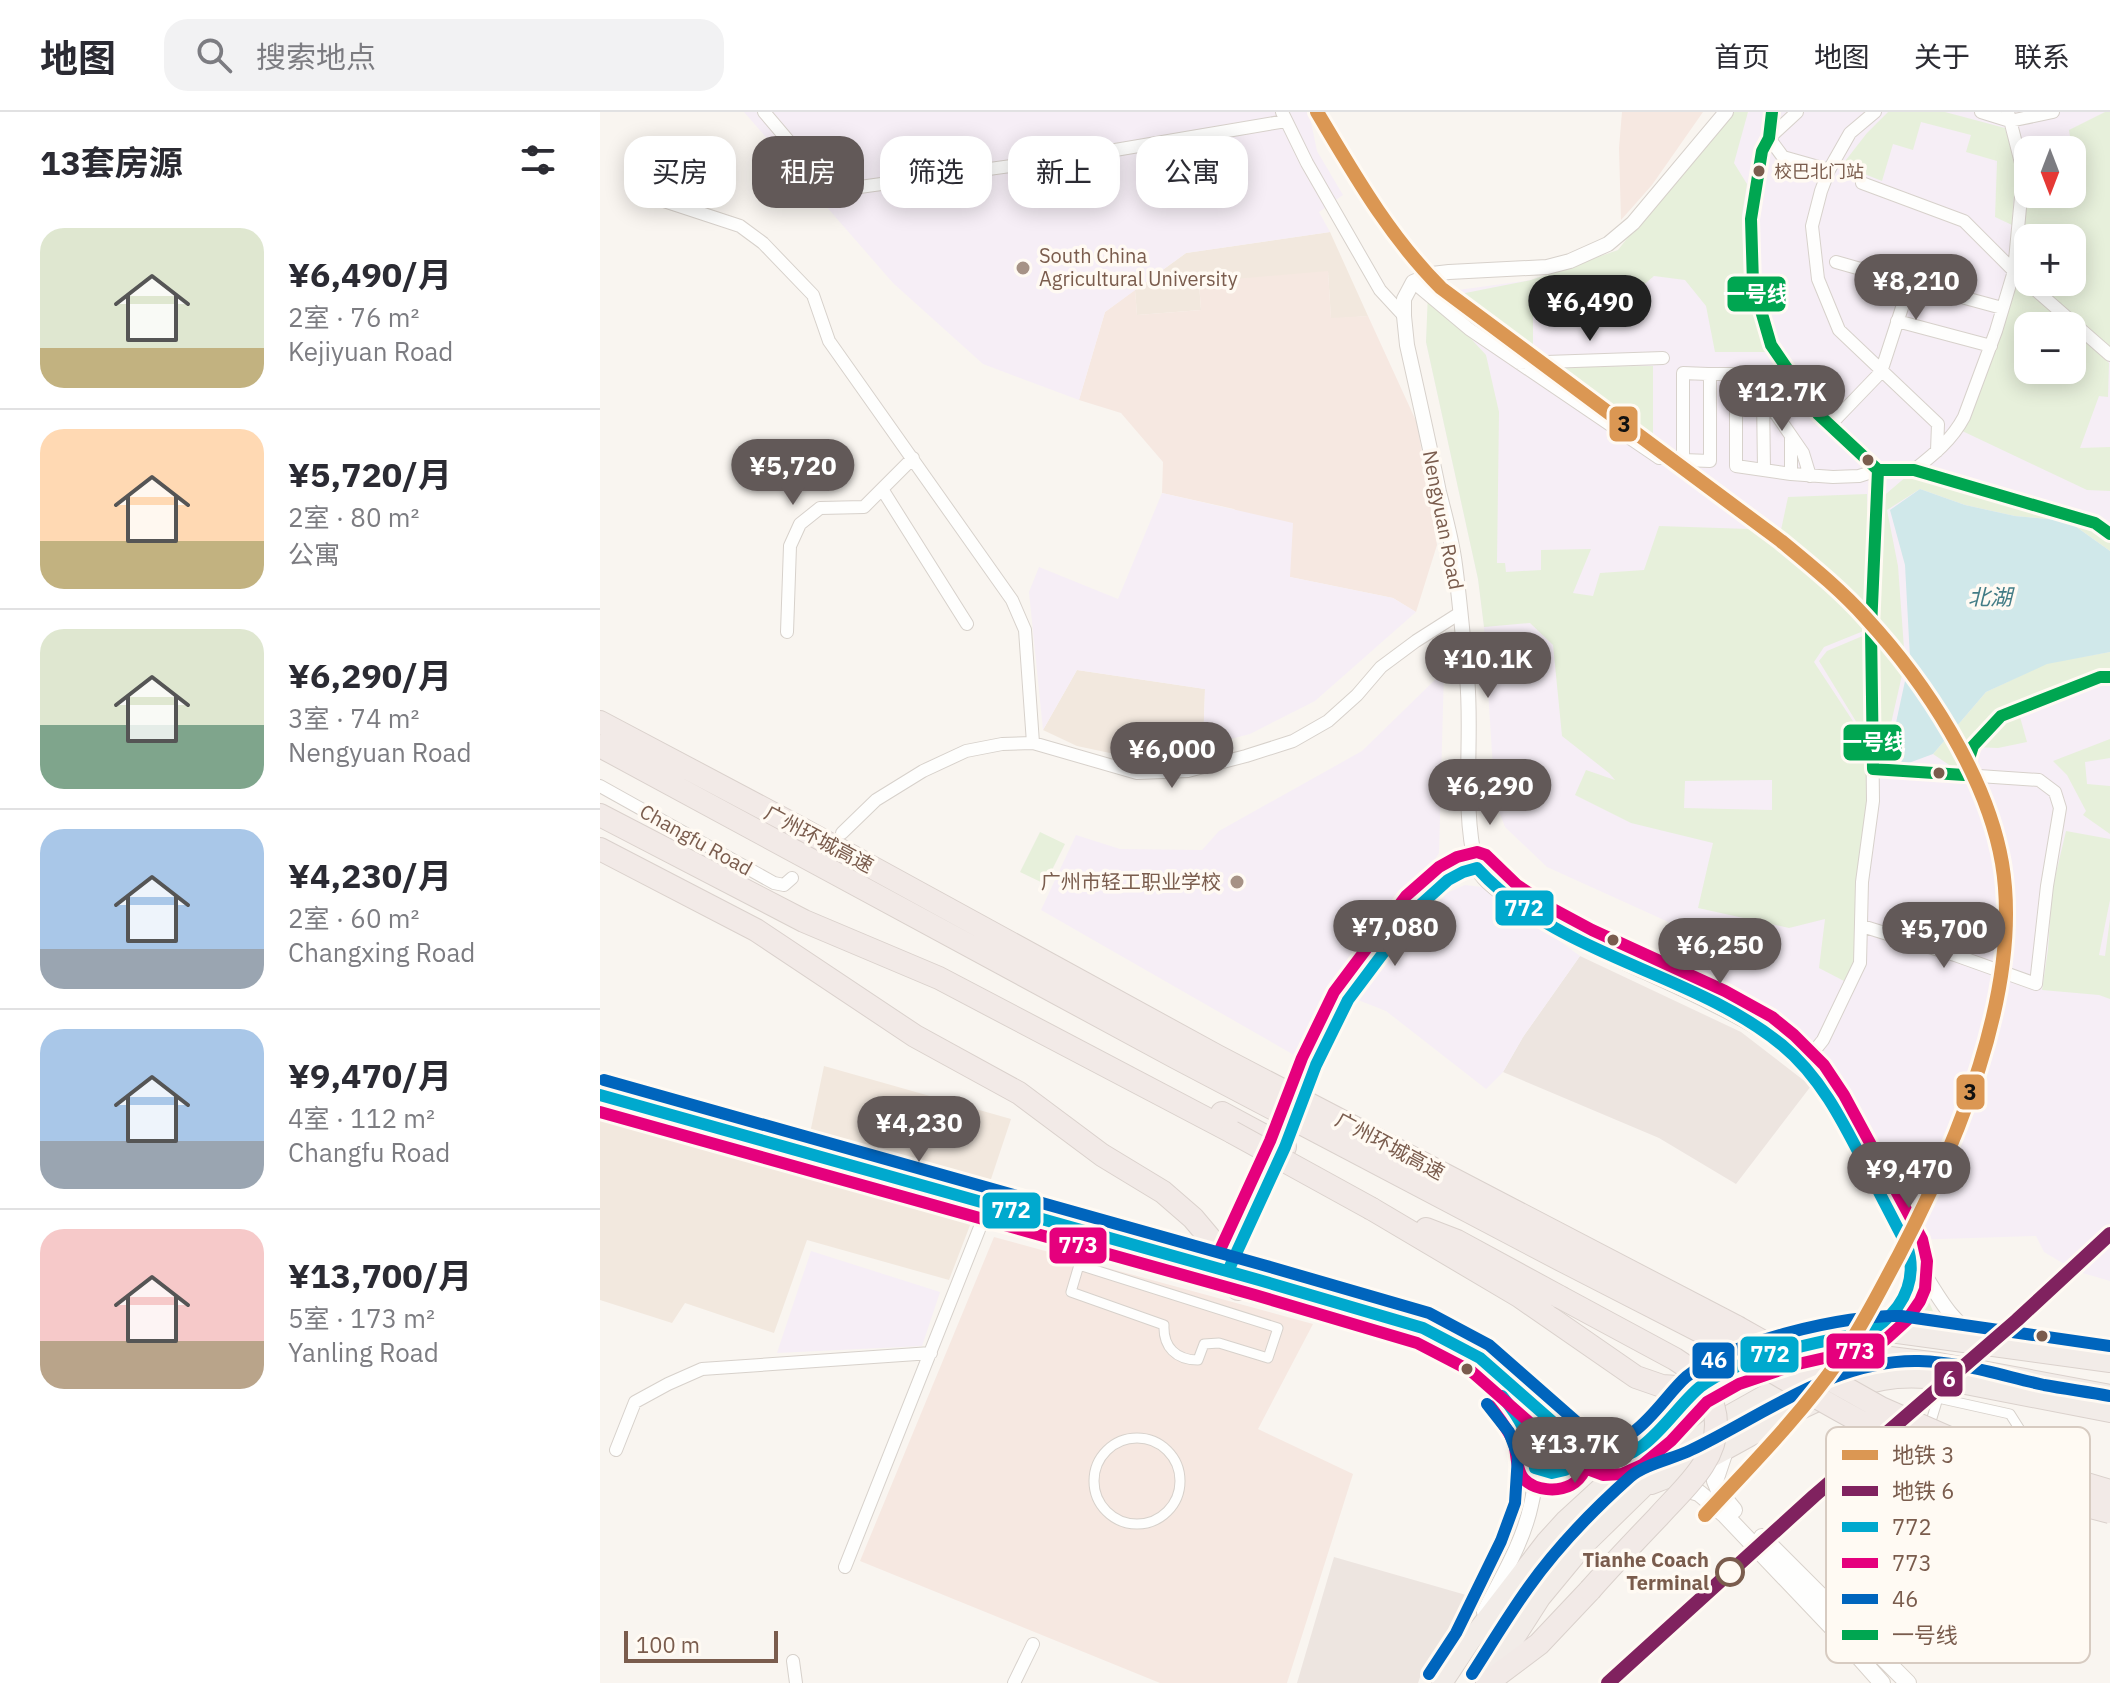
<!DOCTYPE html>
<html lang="zh">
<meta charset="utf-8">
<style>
body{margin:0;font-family:"IBM Plex Sans","Noto Sans SC",sans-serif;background:#f2f2f3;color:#2b2b33;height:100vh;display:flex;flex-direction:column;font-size:30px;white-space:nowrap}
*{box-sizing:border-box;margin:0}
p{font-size:26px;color:#7c7c81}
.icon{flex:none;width:44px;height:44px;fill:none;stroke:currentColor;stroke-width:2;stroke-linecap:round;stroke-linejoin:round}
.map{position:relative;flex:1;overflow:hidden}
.side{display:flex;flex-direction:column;background:#fff;width:600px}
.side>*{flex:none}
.top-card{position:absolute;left:24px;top:24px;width:760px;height:72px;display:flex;gap:16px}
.needle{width:52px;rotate:180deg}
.buttons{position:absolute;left:1414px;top:24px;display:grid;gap:16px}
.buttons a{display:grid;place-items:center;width:72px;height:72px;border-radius:16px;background:#fff;box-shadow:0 4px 20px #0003;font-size:40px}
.scale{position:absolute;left:24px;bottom:20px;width:154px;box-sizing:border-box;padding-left:8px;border:4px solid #7a5c4d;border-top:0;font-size:22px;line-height:28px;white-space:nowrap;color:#7a5c4d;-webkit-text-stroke:6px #fffaf3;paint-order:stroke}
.price{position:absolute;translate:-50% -68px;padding:0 18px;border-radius:28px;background:#625958;color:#fff;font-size:26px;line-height:52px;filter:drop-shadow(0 2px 4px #0008)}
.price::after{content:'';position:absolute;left:50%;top:48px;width:24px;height:18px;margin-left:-12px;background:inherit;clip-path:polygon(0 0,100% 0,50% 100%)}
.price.current{background:#222;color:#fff}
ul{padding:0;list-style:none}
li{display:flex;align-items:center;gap:24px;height:200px;padding:0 40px}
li+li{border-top:2px solid #e1e1e2}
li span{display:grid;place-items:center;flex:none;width:224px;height:160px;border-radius:24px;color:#555}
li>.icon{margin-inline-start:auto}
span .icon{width:96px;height:96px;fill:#fffc;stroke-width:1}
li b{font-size:34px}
h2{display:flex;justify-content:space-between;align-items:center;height:96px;padding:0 40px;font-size:34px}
.chip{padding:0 28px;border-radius:24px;background:#fff;box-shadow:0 4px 20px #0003;font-size:28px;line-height:72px}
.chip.current{background:#625958;color:#fff}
header{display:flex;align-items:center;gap:48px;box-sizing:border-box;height:112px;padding:0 40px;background:#fff;border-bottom:2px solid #e1e1e2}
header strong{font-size:38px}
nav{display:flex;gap:44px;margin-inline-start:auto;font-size:28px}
.search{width:560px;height:72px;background:#f2f2f3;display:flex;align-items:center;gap:20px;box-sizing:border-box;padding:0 28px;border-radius:24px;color:#7c7c81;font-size:30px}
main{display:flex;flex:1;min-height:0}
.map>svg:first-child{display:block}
</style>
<header>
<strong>地图</strong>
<div class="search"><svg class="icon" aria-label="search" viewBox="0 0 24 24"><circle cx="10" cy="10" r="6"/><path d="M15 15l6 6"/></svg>搜索地点</div>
<nav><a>首页</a><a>地图</a><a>关于</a><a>联系</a></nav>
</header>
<main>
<section class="side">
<h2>13套房源<svg class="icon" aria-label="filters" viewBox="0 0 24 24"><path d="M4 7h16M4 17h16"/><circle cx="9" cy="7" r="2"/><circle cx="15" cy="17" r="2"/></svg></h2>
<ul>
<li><span style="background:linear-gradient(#dfe7d0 75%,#c2b280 0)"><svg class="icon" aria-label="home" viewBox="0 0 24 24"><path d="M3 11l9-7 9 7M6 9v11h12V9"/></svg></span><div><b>¥6,490/月</b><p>2室 · 76 m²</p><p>Kejiyuan Road</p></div></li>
<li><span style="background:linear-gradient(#ffd9b3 70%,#c2b280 0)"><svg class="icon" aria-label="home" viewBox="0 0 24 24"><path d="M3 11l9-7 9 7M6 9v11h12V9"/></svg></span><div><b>¥5,720/月</b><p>2室 · 80 m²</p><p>公寓</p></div></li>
<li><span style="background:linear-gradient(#dfe7d0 60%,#7fa58c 0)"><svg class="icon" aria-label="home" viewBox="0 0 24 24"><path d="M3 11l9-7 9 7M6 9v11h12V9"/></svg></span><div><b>¥6,290/月</b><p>3室 · 74 m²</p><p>Nengyuan Road</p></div></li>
<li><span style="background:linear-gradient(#a9c7e8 75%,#9aa5b1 0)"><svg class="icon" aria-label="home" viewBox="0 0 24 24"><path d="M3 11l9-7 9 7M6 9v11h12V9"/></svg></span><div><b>¥4,230/月</b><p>2室 · 60 m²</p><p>Changxing Road</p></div></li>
<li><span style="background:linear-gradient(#a9c7e8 70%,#9aa5b1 0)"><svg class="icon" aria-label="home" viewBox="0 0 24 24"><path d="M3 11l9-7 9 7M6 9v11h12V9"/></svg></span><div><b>¥9,470/月</b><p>4室 · 112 m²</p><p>Changfu Road</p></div></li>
<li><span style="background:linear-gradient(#f6c9c9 70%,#b9a48a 0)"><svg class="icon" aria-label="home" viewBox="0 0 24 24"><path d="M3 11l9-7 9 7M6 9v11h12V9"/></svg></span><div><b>¥13,700/月</b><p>5室 · 173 m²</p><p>Yanling Road</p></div></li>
</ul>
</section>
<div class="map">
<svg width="1510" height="1571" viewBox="0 0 1510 1571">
<rect width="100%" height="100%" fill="#f9f5f0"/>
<path fill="#f2e8de" d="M730 120 768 204 731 207 728 160 599 171 601 198 537 203 535 178 586 141Z
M477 558 605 577 603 634 543 648 477 634 443 618Z
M224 954 411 1007 389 1073 209 1026Z
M0 1005 372 1108 349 1168 207 1128 174 1221 85 1191 72 1211 0 1188Z"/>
<path fill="#f6e8e1" d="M1022 0H1103L1052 73 1021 108 1019 36Z
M728 159 731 206 768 204 817 311 837 433 816 500 793 486 690 465 634 397 562 381 563 350 521 301 479 288 505 200 535 178 537 203 601 198 599 170Z
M394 1125 713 1212 658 1317 753 1362 687 1571H560L260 1449Z"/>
<path fill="#ede5e0" d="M980 844 1141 920 1211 974 1136 1072 1059 1026 903 960 923 925Z
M734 1445 880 1487 824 1554 818 1571H697Z"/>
<path fill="#f6eef6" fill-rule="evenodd" d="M144 0H709L717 39 743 83 719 100 730 120 586 141 505 200 479 288 383 252 293 171Z
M1149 0H1510V1169L1476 1159 1444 1140 1436 1124 1310 1128 1302 1071 1192 919 1078 864 1084 817 947 755 905 715 895 688 884 515 878 467 826 230 829 182 931 168 1018 138 1108 47ZM1428 38H1472V82H1428ZM1428 126H1472V170H1428ZM1428 214H1472V258H1428Z
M562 381 693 411 690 465 793 486 816 500 715 589 650 622 603 634 605 577 477 558 443 618 429 480 439 455 518 487Z
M844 559 839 741 708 951 441 798 476 723 520 737 602 738 619 719 762 639Z
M865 773 882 775 917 798 980 844 923 925 903 960 886 977 786 899 753 886 847 781Z
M211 1139 340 1180 322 1234 177 1241Z"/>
<path fill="#e7f0db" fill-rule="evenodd" d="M1127 0H1148L1134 51 1147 72 1142 103 1144 163 1168 240H1115L1106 194 1085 168 1054 164 1040 176 966 177 953 186 933 185V240L919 244 840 186 931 168 1018 138Z
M1288 0H1345L1405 16 1416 53 1412 113 1395 105 1397 49 1366 40 1371 23 1321 10 1313 38 1293 32 1282 69 1242 53 1267 21Z
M1505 0H1510V243L1471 214H1428V258H1472V215L1509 251 1508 285 1499 284 1480 336 1510 335V379L1487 378 1358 317 1414 159 1421 85 1470 89 1469 82H1472V38L1469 18ZM1428 126H1472V170H1428Z
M828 180 886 243 899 300 897 451H905L906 460 941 458V438L991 437 973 481 993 484 1000 461 1044 458 1059 414 1181 418 1188 385 1267 382 1271 516 1224 535 1214 550 1272 638 1260 845 1244 869 1219 856 1225 807 1189 816 1098 796 1113 731 1031 711 975 683 986 658 1015 668 1009 661 962 624 953 533 930 511 884 515 878 467 826 230ZM1085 669 1172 668V698L1084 696Z
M1053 254V332L936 255Z
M1314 358 1495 411 1510 422V439L1468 409 1415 404 1365 393 1320 377 1287 398 1298 454 1305 550 1282 651 1269 631 1280 387Z
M1265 523 1268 629 1219 549 1227 539Z
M1510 540V565L1401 604V613L1420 605 1427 630 1398 636 1373 635 1364 663 1333 642 1386 580 1447 551Z
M1510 627V646L1485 650 1487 672 1510 674V722L1483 703 1486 699 1467 663 1453 649Z
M1466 719 1510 727V788L1499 843 1505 844 1510 807V887L1499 883 1442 878 1448 837 1452 778Z
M440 720 465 732 445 772 420 760Z
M1320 1170 1337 1208 1302 1207Z"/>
<path fill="#d0e8ea" d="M1320 377 1365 393 1415 404 1468 409 1510 439V540L1447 552 1386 580 1333 642 1306 652 1289 643 1310 546 1305 453 1290 398Z"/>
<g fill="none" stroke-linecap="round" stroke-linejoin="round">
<path stroke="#d9cfc7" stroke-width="12" stroke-dasharray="12 6" stroke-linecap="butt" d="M649 1109 685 1035 716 953"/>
<defs>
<path id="pedestrian" d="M479 1153 678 1216 668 1246 619 1231 604 1232 598 1248C576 1248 563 1235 564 1213L471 1180Z
M1338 1286 1410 1302 1431 1335 1422 1383 1431 1435 1401 1439 1371 1437 1363 1419 1345 1413 1325 1423 1303 1410 1341 1354 1326 1326Z
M494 1369a43 43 0 1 1 86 0a43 43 0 1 1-86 0Z"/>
<path id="minor" d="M164 0 231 79 468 46 686 9
M682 0 707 51 780 178 804 204
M1172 0 1169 26 1162 39 1151 107 1153 171 1171 233 1218 302 1278 358 1271 516 1273 689 1262 770 1260 851 1223 928 1203 953
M1197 0 1169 26 1183 45 1229 58
M1275 0 1250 21 1229 58 1221 79 1212 114 1218 167 1239 218 1338 312 1337 339
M1381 0 1410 9 1453 0
M1262 71 1364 109 1414 159 1510 243
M64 89 140 114 163 131 213 183 229 229 412 488 425 518 433 631
M813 170 869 217 1059 346
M1310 171 1402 196
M1297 209 1391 234
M919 251 1063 246
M1110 262V349L1083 348V261L1108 262H1136V354L1191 362 1233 365 1259 364 1278 358H1314L1495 411 1510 422
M1136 262 1150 267 1158 276 1203 341 1210 364
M1163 285 1164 358
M1230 313 1281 260 1310 171 1236 150
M1314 358C1333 343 1352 328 1364 305L1396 219 1414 159 1421 85V51L1408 0
M1191 362V325
M282 377 367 512
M187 520 190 434 200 412 220 396 264 395 313 346
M1273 657 1364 663 1373 634 1401 604 1500 565H1510
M0 674 174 771 184 773 192 766
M242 721 276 688 323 659 366 639 402 632 433 631 537 661 588 659 646 644 693 629 728 609 757 583 781 555 816 529 860 501
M1262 814 1355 843 1436 872 1447 774 1460 696 1455 680 1439 668 1364 663
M716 953 748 888 817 796 848 768 863 760 877 756
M628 1159 649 1109
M16 1338 35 1290 68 1272 102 1257 331 1241
M245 1455 388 1095
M193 1549 196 1571
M414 1571 433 1532"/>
<path id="tertiary" d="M1126 0 1033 111 1008 132 970 149 947 155 849 160 832 162 813 170 804 187V204L807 233C818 282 829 331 839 380 845 404 852 428 855 453 860 490 863 528 867 565 873 626 861 694 876 753 881 768 899 779 911 788 972 832 1044 857 1111 891 1145 908 1179 925 1204 954 1254 1014 1281 1094 1323 1160 1340 1188 1354 1214 1384 1229
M0 983 659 1168 823 1216 880 1246 993 1345 1013 1347 1034 1339
M0 995 574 1157 811 1227C883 1253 952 1309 931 1393 923 1431 901 1466 884 1500
M1271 1219C1300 1198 1314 1182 1310 1144
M935 1356C960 1370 976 1356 974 1329"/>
<path id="secondary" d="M1125 1339 1115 1369 1120 1381 1134 1398
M1078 1375 1099 1381 1124 1402 1242 1526 1282 1571
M1162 1425 1308 1571"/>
<path id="trunk" d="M1051 1372C1131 1344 1198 1284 1283 1268 1303 1264 1324 1265 1345 1268L1510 1300
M886 1570 940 1486 983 1434 1074 1345 1121 1308 1171 1280 1251 1251 1270 1246 1290 1245 1339 1251 1510 1283
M842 1571 870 1529 946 1430 966 1408 1027 1352 1101 1275 1134 1257 1170 1245 1250 1222 1283 1219 1510 1250"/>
<path id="motorway" d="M0 610 204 718 617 944 1137 1215
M0 634 575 945 965 1150 1127 1233
M0 703 204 809 339 866 632 1020
M0 737 156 818 315 924 419 981 502 1043 563 1080 593 1106 609 1125 638 1177
M622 1001 685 1035
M772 1097 919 1184 1036 1265 1062 1274 1091 1276 1101 1275
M826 1117 857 1129 960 1185
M887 1571 939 1532 990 1478"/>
</defs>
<use href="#pedestrian" stroke="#d7d1cb" stroke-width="11"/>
<use href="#minor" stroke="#d7d1cb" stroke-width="14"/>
<use href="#tertiary" stroke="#d7d1cb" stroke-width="16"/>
<use href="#secondary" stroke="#d9d2cb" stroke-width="18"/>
<use href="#trunk" stroke="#dad1cc" stroke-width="22"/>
<use href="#motorway" stroke="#dad1cc" stroke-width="24"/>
<use href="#pedestrian" stroke="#fefefd" stroke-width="9"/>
<use href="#minor" stroke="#fefefd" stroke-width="12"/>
<use href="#tertiary" stroke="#fefefd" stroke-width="14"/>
<use href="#secondary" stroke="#fefefd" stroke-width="16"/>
<use href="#trunk" stroke="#f2ece8" stroke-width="20"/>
<use href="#motorway" stroke="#f2eae7" stroke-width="22"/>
<defs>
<path id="motorway-bridge" d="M632 1020 772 1097
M960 1185 1075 1247C1114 1271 1129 1313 1103 1353 1091 1372 1073 1388 1058 1405 1035 1429 1012 1453 990 1478
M1137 1215 1281 1296 1386 1342 1510 1379
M1127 1233C1172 1259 1216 1286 1261 1310 1339 1351 1425 1379 1510 1400"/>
</defs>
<use href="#motorway-bridge" stroke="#dad1cc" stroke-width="24" stroke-linecap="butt"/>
<use href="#motorway-bridge" stroke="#f2eae7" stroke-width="22"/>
<defs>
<path id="bus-1" d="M0 983 659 1168 823 1216 880 1246 988 1341C993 1343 1000 1346 1005 1347 1045 1350 1073 1297 1100 1275 1138 1247 1192 1236 1238 1226 1247 1223 1258 1224 1268 1220 1273 1218 1278 1214 1283 1210 1306 1191 1317 1164 1307 1134 1293 1107 1279 1080 1265 1053 1243 1010 1220 964 1182 933 1090 858 959 846 877 756L863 760 848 768 817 796 748 888 716 953 685 1035 628 1159
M902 1284C920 1306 932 1328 935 1356L952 1361 965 1358 972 1347 974 1329"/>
<path id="bus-2" d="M0 1000 655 1183 817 1231 871 1259 979 1354 1003 1363 1022 1362 1042 1353 1071 1329 1107 1290 1139 1272 1198 1252 1273 1235 1285 1228 1307 1208 1320 1189 1325 1177 1327 1149 1322 1127 1244 983 1224 953 1194 923 1172 905 1125 879 992 818 953 797 917 773 886 743 877 740 857 745 839 755 806 784 734 880 702 946 670 1029 619 1140
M890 1294C899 1306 908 1317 914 1331 917 1342 916 1359 924 1367 935 1379 958 1380 971 1373 987 1364 990 1346 990 1329"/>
<path id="bus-3" d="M4 968 663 1153 829 1201 889 1233 996 1327C1033 1341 1062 1286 1086 1265 1129 1230 1246 1202 1301 1204L1510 1234
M829 1562 856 1521 901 1429 915 1391 918 1344 909 1320 887 1292
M872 1562C890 1534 908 1504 928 1476 957 1435 993 1398 1030 1365 1045 1352 1073 1347 1091 1338 1164 1303 1235 1247 1319 1249 1362 1250 1403 1264 1444 1273 1466 1277 1488 1280 1510 1284"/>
<path id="bus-4" d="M1172 0 1169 26 1162 39 1151 107 1153 171 1171 233 1218 302 1278 358 1271 516 1273 657 1364 663 1373 634 1401 604 1500 565H1510
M1278 358H1314L1495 411 1510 422"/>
</defs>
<use href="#bus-1" stroke="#fffaf3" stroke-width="18"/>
<use href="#bus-2" stroke="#fffaf3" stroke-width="18"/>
<use href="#bus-3" stroke="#fffaf3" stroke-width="18"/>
<use href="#bus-4" stroke="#fffaf3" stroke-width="18"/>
<use href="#bus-1" stroke="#00a9ce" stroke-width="12"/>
<use href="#bus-2" stroke="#e5007d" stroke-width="12"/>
<use href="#bus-3" stroke="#0065bd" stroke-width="12"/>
<use href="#bus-4" stroke="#00a651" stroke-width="12"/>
<defs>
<path id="metro-1" d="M717 0C754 62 789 124 841 176L1181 429C1210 453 1240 477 1266 506 1325 570 1387 664 1402 751 1423 876 1356 1034 1299 1143 1280 1178 1262 1215 1239 1248 1200 1304 1151 1353 1105 1403"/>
<path id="metro-2" d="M1008 1571 1214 1384 1417 1208 1510 1122"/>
</defs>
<use href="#metro-1" stroke="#fffaf3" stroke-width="20"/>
<use href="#metro-2" stroke="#fffaf3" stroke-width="20"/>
<use href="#metro-1" stroke="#db9753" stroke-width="14"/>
<use href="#metro-2" stroke="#80225f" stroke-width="14"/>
</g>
<g fill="#7a5c4d" stroke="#fffaf3" stroke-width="3">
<circle cx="1159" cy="59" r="7"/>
<circle cx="1268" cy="348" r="7"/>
<circle cx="1339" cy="661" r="7"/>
<circle cx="1013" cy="828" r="7"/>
<circle cx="1442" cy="1224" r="7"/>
<circle cx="867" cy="1257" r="7"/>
</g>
<g fill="#a69286" stroke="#fffaf3" stroke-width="3">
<circle cx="423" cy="156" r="8"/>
<circle cx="637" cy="770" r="8"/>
</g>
<circle fill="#fffaf3" stroke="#7a5c4d" stroke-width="4" cx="1130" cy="1460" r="13"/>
<g text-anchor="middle" stroke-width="7" stroke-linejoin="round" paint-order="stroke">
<g font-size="18" fill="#7a5c4d" stroke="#fffaf3" text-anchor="start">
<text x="1174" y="66">校巴北门站</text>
</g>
<g font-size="20" fill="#7a5c4d" stroke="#fffaf3" text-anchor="start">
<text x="439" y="151">South China<tspan x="439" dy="23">Agricultural University</tspan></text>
<text x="621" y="777" text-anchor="end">广州市轻工职业学校</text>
</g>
<g font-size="20" fill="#7a5c4d" stroke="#fffaf3">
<text transform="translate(843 408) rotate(79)" y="7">Nengyuan Road</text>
<text transform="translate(219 727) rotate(28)" y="7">广州环城高速</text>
<text transform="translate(96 728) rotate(29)" y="7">Changfu Road</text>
<text transform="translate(790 1034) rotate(28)" y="7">广州环城高速</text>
</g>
<g font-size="20" font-weight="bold" fill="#7a5c4d" stroke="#fffaf3" text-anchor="end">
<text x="1109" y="1455">Tianhe Coach<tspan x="1109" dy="23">Terminal</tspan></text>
</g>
<g font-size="22" font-style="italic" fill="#437c86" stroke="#fffaf3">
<text x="1390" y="493">北湖</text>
</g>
</g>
<rect x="1226" y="1315" width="264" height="236" rx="12" fill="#fffaf3" stroke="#d7cbc1" stroke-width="2"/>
<rect x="1242" y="1338" width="36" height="10" fill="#db9753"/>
<rect x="1242" y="1374" width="36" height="10" fill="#80225f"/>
<rect x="1242" y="1410" width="36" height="10" fill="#00a9ce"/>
<rect x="1242" y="1446" width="36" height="10" fill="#e5007d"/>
<rect x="1242" y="1482" width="36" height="10" fill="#0065bd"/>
<rect x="1242" y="1518" width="36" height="10" fill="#00a651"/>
<g font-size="22" fill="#7a5c4d">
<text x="1292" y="1351">地铁 3</text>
<text x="1292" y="1387">地铁 6</text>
<text x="1292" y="1423">772</text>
<text x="1292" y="1459">773</text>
<text x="1292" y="1495">46</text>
<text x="1292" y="1531">一号线</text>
</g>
<g stroke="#fffaf3" stroke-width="3">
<rect x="1126" y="163" width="61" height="38" rx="8" fill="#00a651"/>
<rect x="1008" y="293" width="31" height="38" rx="8" fill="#db9753"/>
<rect x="1242" y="611" width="61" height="39" rx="8" fill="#00a651"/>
<rect x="894" y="777" width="61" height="38" rx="8" fill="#00a9ce"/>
<rect x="1355" y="961" width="31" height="38" rx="8" fill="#db9753"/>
<rect x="381" y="1079" width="61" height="39" rx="8" fill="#00a9ce"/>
<rect x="448" y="1114" width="60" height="39" rx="8" fill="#e5007d"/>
<rect x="1225" y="1220" width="61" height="38" rx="8" fill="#e5007d"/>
<rect x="1139" y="1223" width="61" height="39" rx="8" fill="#00a9ce"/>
<rect x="1091" y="1229" width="45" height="39" rx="8" fill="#0065bd"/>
<rect x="1333" y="1248" width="31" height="38" rx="8" fill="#80225f"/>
</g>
<g font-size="22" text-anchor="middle" font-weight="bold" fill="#fff">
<text x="1156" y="190">一号线</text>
<text x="1273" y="638">一号线</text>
<text x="924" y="804">772</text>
<text x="411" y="1106">772</text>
<text x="478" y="1141">773</text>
<text x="1255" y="1247">773</text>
<text x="1170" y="1250">772</text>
<text x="1114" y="1256">46</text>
<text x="1349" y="1275">6</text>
</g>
<g font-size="22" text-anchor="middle" font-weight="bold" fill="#111">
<text x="1024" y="320">3</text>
<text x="1370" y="988">3</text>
</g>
</svg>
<div class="buttons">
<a><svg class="needle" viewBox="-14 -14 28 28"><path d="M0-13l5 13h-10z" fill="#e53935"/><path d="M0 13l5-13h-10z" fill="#7c7c81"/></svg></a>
<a>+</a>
<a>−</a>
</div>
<div class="scale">100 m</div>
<b class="price" style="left:1316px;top:210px">¥8,210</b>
<b class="price current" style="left:990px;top:231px">¥6,490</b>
<b class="price" style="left:1182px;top:321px">¥12.7K</b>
<b class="price" style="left:193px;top:395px">¥5,720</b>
<b class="price" style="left:888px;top:588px">¥10.1K</b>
<b class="price" style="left:572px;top:678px">¥6,000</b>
<b class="price" style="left:890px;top:715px">¥6,290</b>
<b class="price" style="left:795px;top:856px">¥7,080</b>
<b class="price" style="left:1344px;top:858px">¥5,700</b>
<b class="price" style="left:1120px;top:874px">¥6,250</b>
<b class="price" style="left:319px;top:1052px">¥4,230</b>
<b class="price" style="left:1309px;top:1098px">¥9,470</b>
<b class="price" style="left:975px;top:1373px">¥13.7K</b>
<div class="top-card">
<a class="chip">买房</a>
<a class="chip current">租房</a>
<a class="chip">筛选</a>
<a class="chip">新上</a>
<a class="chip">公寓</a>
</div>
</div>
</main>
